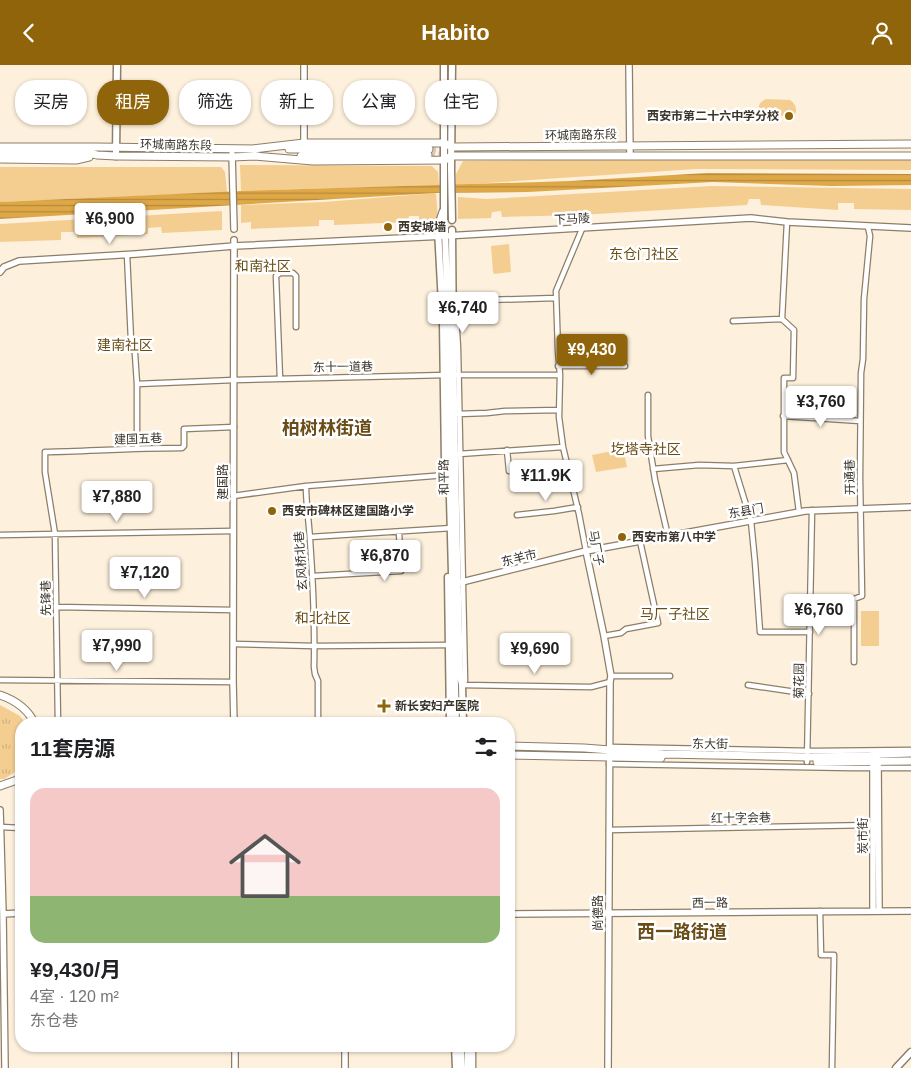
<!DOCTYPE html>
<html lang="zh">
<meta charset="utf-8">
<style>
body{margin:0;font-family:Arial,"Noto Sans SC",sans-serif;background:#f6f6f6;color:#202124;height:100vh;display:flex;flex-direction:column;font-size:19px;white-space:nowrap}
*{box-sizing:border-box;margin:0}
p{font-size:16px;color:#757577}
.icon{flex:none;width:28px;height:28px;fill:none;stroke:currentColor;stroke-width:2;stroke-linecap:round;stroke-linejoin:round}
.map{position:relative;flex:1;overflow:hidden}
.details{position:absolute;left:15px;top:652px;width:500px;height:335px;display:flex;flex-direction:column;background:#fff;border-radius:20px;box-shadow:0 1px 4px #0004}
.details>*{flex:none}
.banner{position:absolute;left:15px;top:15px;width:500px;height:45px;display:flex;gap:10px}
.price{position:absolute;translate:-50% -42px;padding:0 11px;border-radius:5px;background:#fff;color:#222;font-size:16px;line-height:32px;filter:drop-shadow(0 1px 2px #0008)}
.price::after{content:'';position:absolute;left:50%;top:30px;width:15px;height:11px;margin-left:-8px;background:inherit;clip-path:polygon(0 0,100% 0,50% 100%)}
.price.selected{background:#8f640b;color:#fff}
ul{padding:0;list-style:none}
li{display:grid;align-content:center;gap:10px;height:265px;padding:0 15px}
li+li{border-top:1px solid #e0e0e0}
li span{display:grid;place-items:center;height:155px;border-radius:15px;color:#555}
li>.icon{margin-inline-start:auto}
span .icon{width:90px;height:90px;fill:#fffc;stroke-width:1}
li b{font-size:21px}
h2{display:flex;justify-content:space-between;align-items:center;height:60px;padding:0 15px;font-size:21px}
.pill{padding:0 18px;border-radius:20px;background:#fff;box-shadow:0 1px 4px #0004;font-size:18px;line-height:45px}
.pill.selected{background:#8f640b;color:#fff}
header{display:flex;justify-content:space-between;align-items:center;height:65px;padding:0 15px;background:#8f640b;color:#fff;font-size:22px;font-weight:600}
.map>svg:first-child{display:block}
</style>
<header><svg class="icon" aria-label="back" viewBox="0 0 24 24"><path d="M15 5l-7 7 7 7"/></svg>Habito<svg class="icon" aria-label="person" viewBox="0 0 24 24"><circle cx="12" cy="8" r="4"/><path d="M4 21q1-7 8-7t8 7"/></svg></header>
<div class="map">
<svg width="911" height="1003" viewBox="0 0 911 1003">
<defs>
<pattern id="grass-tufts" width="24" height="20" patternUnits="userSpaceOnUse" patternTransform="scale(1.25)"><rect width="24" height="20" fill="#f4ce91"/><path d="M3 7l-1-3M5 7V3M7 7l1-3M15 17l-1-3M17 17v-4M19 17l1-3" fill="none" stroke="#d2b27d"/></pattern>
<pattern id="water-rules" width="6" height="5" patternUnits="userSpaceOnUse" patternTransform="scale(1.25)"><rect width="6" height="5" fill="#dfa847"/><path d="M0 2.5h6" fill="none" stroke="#b68a3b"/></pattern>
</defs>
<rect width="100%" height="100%" fill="#fdf0dc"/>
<path fill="url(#grass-tufts)" d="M0 640 20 651 26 659H21V699L17 706 4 714H0Z"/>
<path fill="#f4ce91" d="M766 34 790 35C796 39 798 45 794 51H757V49H760C757 42 759 37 766 34Z
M911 91V105L696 104 456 120V109L463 96Z
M240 100 432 101 438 107 439 120 241 126Z
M0 102H221L225 107 227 127 0 137Z
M711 121 911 124V145L854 144V138H838V145L761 140 760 134H749L747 140 580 150 502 152 501 146 492 147 491 153 458 154V132L487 134Z
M436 128 438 155 419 156V151H409L408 157 334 160V155H319V161L251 164V157L241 158V140L324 137Z
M222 146V165L162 168 161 162 148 163V169L77 173V167H61V175L0 177V159Z
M509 179 511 207 494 209 493 207 491 181Z
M623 384 627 402 596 407 592 390Z
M861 546H879V581H861Z"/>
<path fill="url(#water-rules)" d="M707 108 911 109V120L831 121 713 117 528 127 436 128 0 154V137L241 126 571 116Z"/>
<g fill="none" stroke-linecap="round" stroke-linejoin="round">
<path stroke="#d6cab8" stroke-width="7" stroke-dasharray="7 3.5" stroke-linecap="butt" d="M429 84H448
M428 90H450"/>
<defs>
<path id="minor" d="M439 155 442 146
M582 164 556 226 558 286 560 310 559 352 563 382 579 449 586 486
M127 190 131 275 135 289 137 319V383
M453 236 556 233
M455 236 458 283 465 616 462 620 591 622 610 617
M782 254 787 157
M733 256 782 254 794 265 793 313H784V387L794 408 799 447
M558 301H625
M456 310H560
M280 314 276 211 280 208H293L296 211V262
M137 319 234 315 446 310
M648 330V371L655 415 668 471
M458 349 487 348 505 346 559 345
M783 351 860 356
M507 385 509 406 568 402
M459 389 563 382
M734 401 751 456 755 497 760 567H810
M653 404 699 400 734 401 788 395
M306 421C306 439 309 457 310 475 313 517 315 559 314 602L315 609 318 616V659
M233 431 306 421 446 410
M517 450 554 446 578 442
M0 470 233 466
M310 472 452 463
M313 511 401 506 399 467
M56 542 233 545
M604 571 621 568 626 564 658 558 640 476
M233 579 314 581 450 580
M854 597V534L862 531 860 413 861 308 863 294 864 234 870 171 868 162
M611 611H670
M0 615 233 617
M748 620 809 629
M58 659 55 469 45 407V387C90 386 136 383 182 383L184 381V364L234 362
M612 682 814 686 911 685
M807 697 812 445
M609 699 852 703H911
M1 762 21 763
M609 765 873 760
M820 846 821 890H834L832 1003
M473 981V1003"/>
<path id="tertiary" d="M304 0V78
M629 0 630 91
M232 89 234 164
M234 175 233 617 234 659
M0 207 4 202 19 196 136 189 234 181 445 171 751 153 787 157 911 163
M586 486 604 571 611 611 610 617 608 1003
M458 518 586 486 805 446 911 442
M873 696V846
M878 696 879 846
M0 745 3 849 5 1003
M3 849 21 848
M509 849 911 846
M235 981V1003
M345 1003V981"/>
<path id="secondary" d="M444 0V155
M116 91 117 0
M452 155 451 104 452 0
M438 165 443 258 445 399
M445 165 448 254 450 434 456 659
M452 165C453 313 456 462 460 610L462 620 463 659
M448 512 450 659
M455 981 456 1003
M461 981 462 1003
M468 981V1003
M896 1003 911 987"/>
<path id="primary" d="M0 82H96L256 84
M253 84 304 78H444L452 82 911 79
M289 84H429
M0 89H93L97 90 116 91 232 92 258 91
M254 91 313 96 445 95 451 91H911
M301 91 428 90
M0 94 76 95 89 92
M0 630C15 635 28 644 35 659
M509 681 584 683 663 689 808 692 870 691 880 689 911 688
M509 690 661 693
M817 697 911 696
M0 721 17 715 21 711"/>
</defs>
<use href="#minor" stroke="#8d7e68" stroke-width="7"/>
<use href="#tertiary" stroke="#8d7e68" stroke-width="8"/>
<use href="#secondary" stroke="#8d7e68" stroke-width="9"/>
<use href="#primary" stroke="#8d7e68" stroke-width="9"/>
<use href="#minor" stroke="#fff" stroke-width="4.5"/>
<use href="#tertiary" stroke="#fff" stroke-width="5.5"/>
<use href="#secondary" stroke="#fff" stroke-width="6"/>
<use href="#primary" stroke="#fff" stroke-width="7"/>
</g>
<g fill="#8f640b" stroke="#fff" stroke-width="2">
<circle cx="789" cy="51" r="5"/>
<circle cx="388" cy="162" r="5"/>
<circle cx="272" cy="446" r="5"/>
<circle cx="622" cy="472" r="5"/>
<path d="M381.5 633.5h5v5h5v5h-5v5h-5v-5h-5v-5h5z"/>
</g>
<g text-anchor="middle" stroke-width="5" stroke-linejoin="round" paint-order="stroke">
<g font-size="12" font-weight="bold" fill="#3a342a" stroke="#fff" text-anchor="start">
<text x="779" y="55" text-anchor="end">西安市第二十六中学分校</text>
<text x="398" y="166">西安城墙</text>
<text x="282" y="450">西安市碑林区建国路小学</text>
<text x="632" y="476">西安市第八中学</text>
<text x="395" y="645">新长安妇产医院</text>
</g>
<g font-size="12" fill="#3a342a" stroke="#fff">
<text transform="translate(581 70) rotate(-1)" y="4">环城南路东段</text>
<text transform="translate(176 80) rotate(1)" y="4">环城南路东段</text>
<text transform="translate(572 154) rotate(-3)" y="4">下马陵</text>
<text transform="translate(343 302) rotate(-1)" y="4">东十一道巷</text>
<text transform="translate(138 374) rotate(-2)" y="4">建国五巷</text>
<text transform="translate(444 412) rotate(-91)" y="4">和平路</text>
<text transform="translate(850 412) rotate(-91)" y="4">开通巷</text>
<text transform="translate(223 417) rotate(-90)" y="4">建国路</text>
<text transform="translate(746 446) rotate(-10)" y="4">东县门</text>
<text transform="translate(596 483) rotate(79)" y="4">马厂子</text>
<text transform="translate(519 493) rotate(-14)" y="4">东羊市</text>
<text transform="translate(301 496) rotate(-94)" y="4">玄风桥北巷</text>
<text transform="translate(46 533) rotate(-91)" y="4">先锋巷</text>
<text transform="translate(799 616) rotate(-89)" y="4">菊花园</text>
<text transform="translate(710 679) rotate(1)" y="4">东大街</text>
<text transform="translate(741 753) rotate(-1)" y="4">红十字会巷</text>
<text transform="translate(863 771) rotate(-90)" y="4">炭市街</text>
<text transform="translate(710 838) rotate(-1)" y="4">西一路</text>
<text transform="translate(598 848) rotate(-90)" y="4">尚德路</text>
</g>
<g font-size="14" fill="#6a4d16" stroke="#fff">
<text x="644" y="194">东仓门社区</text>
<text x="263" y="206">和南社区</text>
<text x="125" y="285">建南社区</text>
<text x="646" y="389">圪塔寺社区</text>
<text x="675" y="554">马厂子社区</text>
<text x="323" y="558">和北社区</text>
</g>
<g font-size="18" font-weight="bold" fill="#6a4d16" stroke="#fff">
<text x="327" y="369">柏树林街道</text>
<text x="682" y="873">西一路街道</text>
</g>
</g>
</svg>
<b class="price" style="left:110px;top:180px">¥6,900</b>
<b class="price" style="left:463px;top:269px">¥6,740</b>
<b class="price selected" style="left:592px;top:311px">¥9,430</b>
<b class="price" style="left:821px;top:363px">¥3,760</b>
<b class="price" style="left:546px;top:437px">¥11.9K</b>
<b class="price" style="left:117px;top:458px">¥7,880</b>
<b class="price" style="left:385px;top:517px">¥6,870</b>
<b class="price" style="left:145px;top:534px">¥7,120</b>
<b class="price" style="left:819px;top:571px">¥6,760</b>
<b class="price" style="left:117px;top:607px">¥7,990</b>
<b class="price" style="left:535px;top:610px">¥9,690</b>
<div class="banner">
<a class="pill">买房</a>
<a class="pill selected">租房</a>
<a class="pill">筛选</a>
<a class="pill">新上</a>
<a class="pill">公寓</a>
<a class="pill">住宅</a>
</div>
<section class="details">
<h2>11套房源<svg class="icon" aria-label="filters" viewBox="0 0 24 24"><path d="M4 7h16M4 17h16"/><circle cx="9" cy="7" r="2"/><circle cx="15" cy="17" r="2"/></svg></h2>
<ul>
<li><span style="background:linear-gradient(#f6c9c9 70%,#8fb573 0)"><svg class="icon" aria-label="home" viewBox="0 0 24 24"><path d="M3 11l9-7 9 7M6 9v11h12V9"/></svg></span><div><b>¥9,430/月</b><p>4室 · 120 m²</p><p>东仓巷</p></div></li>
</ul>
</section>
</div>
